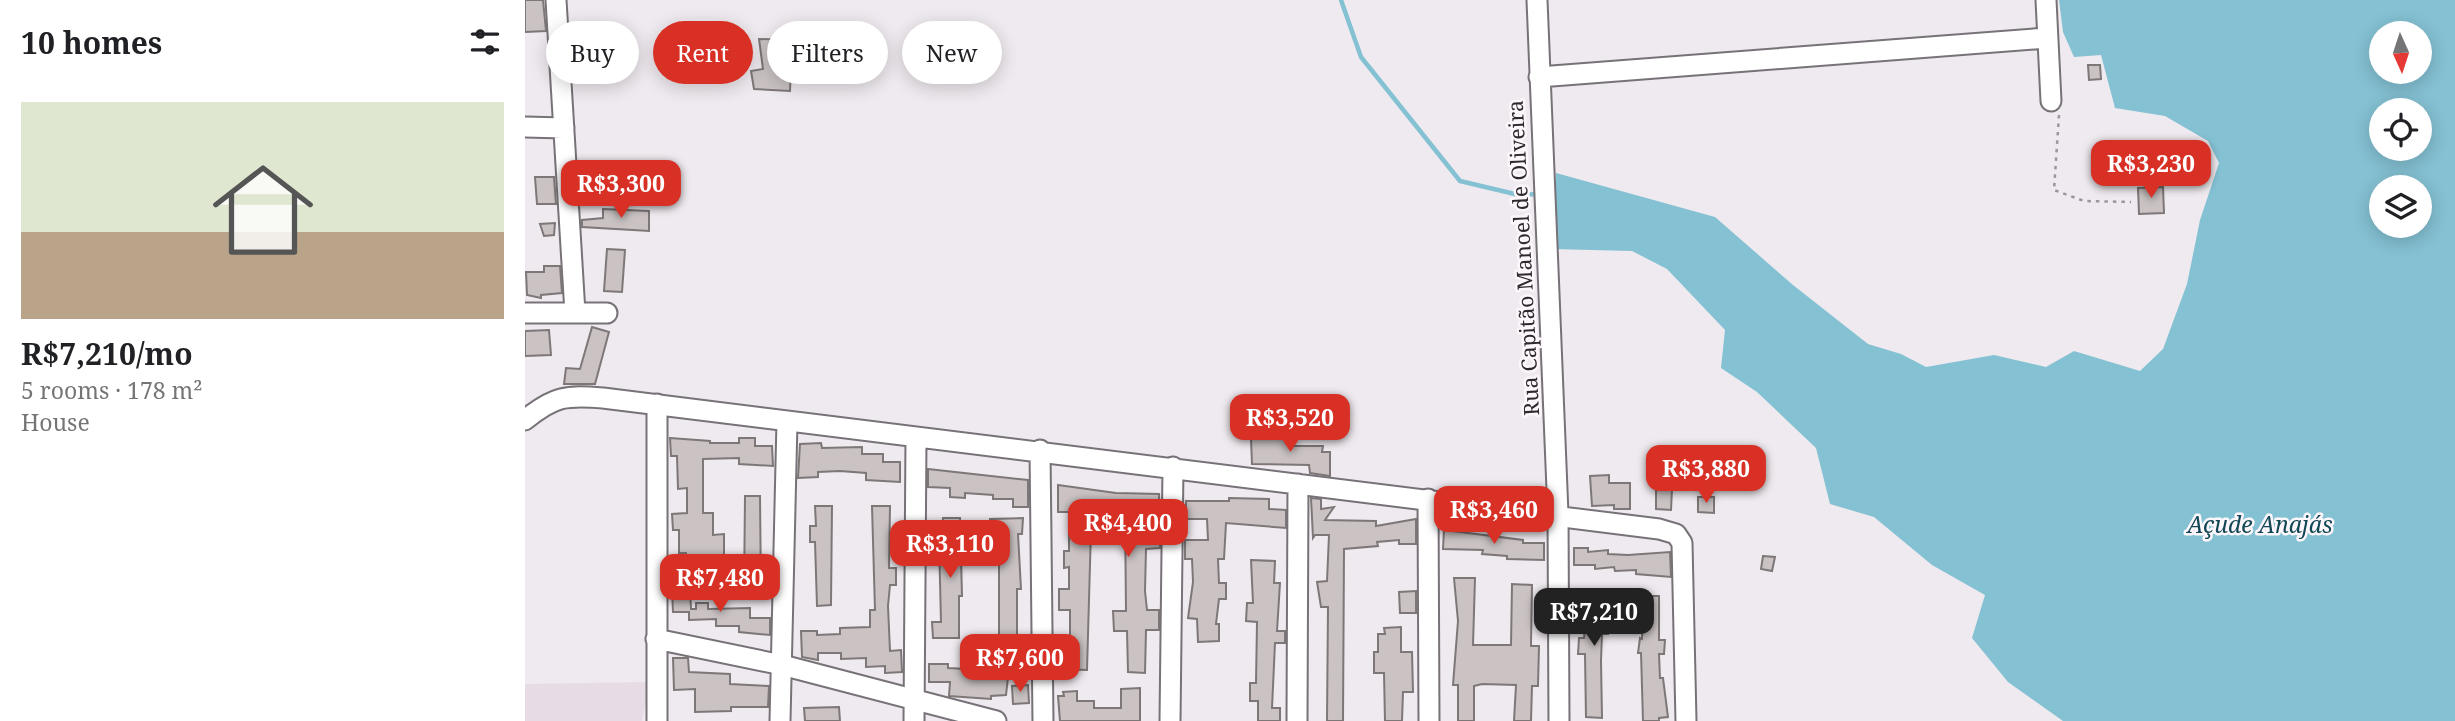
<!DOCTYPE html>
<meta charset="utf-8">
<style>
body{margin:0;font-family:"Noto Serif",serif;background:#f6f6f6;color:#202124;height:100vh;display:flex;flex-direction:column;font-size:26px;white-space:nowrap}
*{box-sizing:border-box;margin:0}
p{font-size:23px;color:#757577}
.icon{flex:none;width:38px;height:38px;fill:none;stroke:currentColor;stroke-width:2;stroke-linecap:round;stroke-linejoin:round}
.map{position:relative;flex:1;overflow:hidden}
.details{display:flex;flex-direction:column;background:#fff;width:525px}
.details>*{flex:none}
.guide{position:absolute;left:21px;top:21px;width:665px;height:63px;display:flex;gap:14px}
.needle{width:46px;rotate:177deg}
.controls{position:absolute;left:1844px;top:21px;display:grid;gap:14px}
.controls a{display:grid;place-items:center;width:63px;height:63px;border-radius:50%;background:#fff;box-shadow:0 4px 18px #0003;font-size:35px}
.price{position:absolute;translate:-50% -60px;padding:0 16px;border-radius:14px;background:#d93025;color:#fff;font-size:23px;line-height:46px;filter:drop-shadow(0 2px 4px #0008)}
.price::after{content:'';position:absolute;left:50%;top:42px;width:21px;height:16px;margin-left:-10px;background:inherit;clip-path:polygon(0 0,100% 0,50% 100%)}
.price.on{background:#222;color:#fff}
ul{padding:0;list-style:none}
li{display:grid;align-content:center;gap:14px;height:371px;padding:0 21px}
li+li{border-top:2px solid #e0e0e0}
li span{display:grid;place-items:center;height:217px;border-radius:0px;color:#555}
li>.icon{margin-inline-start:auto}
span .icon{width:126px;height:126px;fill:#fffc;stroke-width:1}
li b{font-size:30px}
h2{display:flex;justify-content:space-between;align-items:center;height:84px;padding:0 21px;font-size:30px}
.tag{padding:0 24px;border-radius:32px;background:#fff;box-shadow:0 4px 18px #0003;font-size:24px;line-height:63px}
.tag.on{background:#d93025;color:#fff}
main{display:flex;flex:1;min-height:0}
.map>svg:first-child{display:block}
</style>
<main>
<section class="details">
<h2>10 homes<svg class="icon" aria-label="filters" viewBox="0 0 24 24"><path d="M4 7h16M4 17h16"/><circle cx="9" cy="7" r="2"/><circle cx="15" cy="17" r="2"/></svg></h2>
<ul>
<li><span style="background:linear-gradient(#dfe7d0 60%,#b9a48a 0)"><svg class="icon" aria-label="home" viewBox="0 0 24 24"><path d="M3 11l9-7 9 7M6 9v11h12V9"/></svg></span><div><b>R$7,210/mo</b><p>5 rooms · 178 m²</p><p>House</p></div></li>
</ul>
</section>
<div class="map">
<svg width="1930" height="721" viewBox="0 0 1930 721">
<rect width="100%" height="100%" fill="#efeaef"/>
<path fill="#e7dbe5" d="M125 682 117 721H0V684Z"/>
<path fill="#84c1d3" fill-rule="evenodd" d="M1534 0H1930V721H1538L1483 682 1447 638 1460 595 1407 565 1349 517 1305 504 1291 448 1232 392 1196 368 1200 330 1142 269 1107 251 1027 249 1031 173 1190 217 1268 285 1343 344 1376 354 1401 367 1469 355 1521 367 1549 351 1615 371 1638 349 1662 284 1675 220 1694 163 1683 141 1640 116 1590 108 1576 55 1549 57 1538 32ZM1857 33H1895V72H1857ZM1857 110H1895V149H1857ZM1857 187H1895V226H1857Z"/>
<g fill="none" stroke-linecap="round" stroke-linejoin="round">
<path stroke="#84c1d3" stroke-width="4.5" d="M816 0 836 57 935 181 994 195 1014 194"/>
</g>
<path fill="#cbc3c3" stroke="#7e7777" stroke-width="2" d="M0 0H18L21 31 0 32Z
M234 39 267 40 265 91 229 89 226 71 238 69Z
M1563 65H1575L1576 79 1564 80Z
M81 175 84 202 59 204 55 186H74Z
M10 177H29L31 204H12Z
M1638 187 1639 213 1614 214 1613 188Z
M78 209 124 211V231L57 227V220L78 218Z
M30 223 29 235 19 236 15 224Z
M82 249 100 250 97 292 79 291Z
M19 266H35L37 293 16 295V298L2 295 1 272H19Z
M67 327 84 332 70 384H39L41 368 55 369Z
M24 330 26 355 0 356V331Z
M747 435H767V446H798L797 452H805V476L785 473 784 465 727 464 726 439 747 438Z
M145 438 185 441V443H214V438H230V446H247L248 466 214 464V458L178 459V513H188V535L199 534V555L176 556 177 570 161 571V553H154V530H148L147 514 162 513V488L153 489 152 456H146Z
M296 443 297 448 337 447V454H358V462H375V482L341 480V473L315 471 293 472V477L273 478 275 444Z
M403 469 503 480V507H488V499H468V495L440 493V498L425 497V488L403 487Z
M1084 475V483H1105V509H1089V505L1067 506 1065 476Z
M533 485 591 493 634 494 635 548 621 549 620 591 622 610H634V630H621L620 673 603 672 602 631H589L588 611H601L600 513H575V505L548 506V512H533Z
M1131 489H1147L1146 510 1131 509Z
M220 496H235L236 593 219 594Z
M1173 497H1189V513L1173 512Z
M704 498 744 499V509L761 510V528L701 523 699 559H693L694 583H701V599H694L691 624H694V641L673 642 672 619 663 618 668 582 667 559H660V540H683L682 519H661V501H704Z
M786 498 796 499V509L809 507 800 520 851 521V526L891 519V544H874V540L852 542 853 546 819 549 818 721H802L803 607H796L792 582 802 581 804 535H790L788 538Z
M290 506H307L306 605 292 606 290 542H285V526H291Z
M347 506H365L364 568H371V585H365L363 606 365 651 376 650 377 672 360 673V666L341 667V658L316 659V653H293V660L277 657 276 631H292V635L315 634V628L345 627V610H350Z
M418 518H435L437 596H434V638H408L407 622H416L414 539H417Z
M498 518 497 534H493L496 589H492V660H485L481 695 466 696V699L424 696 425 682H404V664H423V668L442 669 441 673 474 674V533H465V519Z
M566 529 562 670 532 669V650L545 651V610H534V589H544V567L539 568V551H544V530Z
M919 530 998 540V543H1019V560L982 559V556L957 554 958 550 918 549Z
M1049 548H1063V552L1083 550V554L1103 555 1145 552 1146 577 1111 574V570L1090 571 1089 567 1070 569V565H1049Z
M1238 556 1250 557 1247 571 1236 569Z
M726 560 750 561 749 583H755L752 631H760V643H750L747 708H755V721H733V701H725V683H731L732 622 721 621 722 603H728Z
M929 578H950L948 645H986L987 584 1007 585 1006 646H1014L1013 686H1007L1006 721H989L991 685 957 684 949 686V721H933V685H928L933 621Z
M147 589H165L166 609H171V603H183V609L225 608V618H245V635L214 632V626H191V619L164 620V612H148Z
M891 591V613H875L874 592Z
M1055 593 1083 595V634H1077L1076 661 1077 718 1061 717 1060 654H1053L1054 638H1059L1061 614H1054Z
M1118 596H1134V640H1140L1139 654H1134L1135 678H1138L1143 717 1134 718V721H1118L1116 653H1113L1115 638 1117 639Z
M876 627V652H887L888 692H878L877 721H860L859 673H849V652H853V634H860L859 628Z
M148 658H163L164 672 205 674V684L244 686 243 707H206V711L170 712V689L149 690Z
M503 685 504 703 488 704 487 686Z
M615 688V721H535L533 696H539L538 692 552 691V701H569V708H596V689Z
M314 707 315 721H280L279 708Z"/>
<g fill="none" stroke-linecap="round" stroke-linejoin="round">
<defs>
<path id="minor" d="M31 0 50 313
M1012 0 1033 514 1034 721
M1521 0 1526 101
M1014 77 1522 38
M0 127 39 128
M0 313H82
M0 420C29 396 41 395 78 398L1134 529 1151 534 1157 543 1161 721
M515 450 518 721
M903 499 904 721
M131 639 257 665 471 721
M132 721V404
M255 721 262 421
M389 721 391 437
M645 721 648 467
M772 721 773 484"/>
</defs>
<use href="#minor" stroke="#777277" stroke-width="23"/>
<path stroke="#9a969a" stroke-width="2.5" stroke-dasharray="3.5 5" stroke-linecap="butt" d="M1534 115 1529 190 1559 201 1606 202"/>
<use href="#minor" stroke="#fff" stroke-width="19"/>
</g>
<g text-anchor="middle" stroke-width="5" stroke-linejoin="round" paint-order="stroke">
<g font-size="21" fill="#2c2a2c" stroke="#fdf7fc">
<text transform="translate(999 258) rotate(-93)" y="7">Rua Capitão Manoel de Oliveira</text>
</g>
<g font-size="23" font-style="italic" fill="#124855" stroke="#fdf7fc">
<text x="1735" y="533">Açude Anajás</text>
</g>
</g>
</svg>
<div class="controls">
<a><svg class="needle" viewBox="-14 -14 28 28"><path d="M0-13l5 13h-10z" fill="#e53935"/><path d="M0 13l5-13h-10z" fill="#757577"/></svg></a>
<a><svg class="icon" aria-label="locate" viewBox="0 0 24 24"><circle cx="12" cy="12" r="6"/><path d="M12 2v4M12 18v4M2 12h4M18 12h4"/></svg></a>
<a><svg class="icon" aria-label="layers" viewBox="0 0 24 24"><path d="M12 4l9 5-9 5-9-5zM3 14l9 5 9-5"/></svg></a>
</div>
<b class="price" style="left:1626px;top:200px">R$3,230</b>
<b class="price" style="left:96px;top:220px">R$3,300</b>
<b class="price" style="left:765px;top:454px">R$3,520</b>
<b class="price" style="left:1181px;top:505px">R$3,880</b>
<b class="price" style="left:969px;top:546px">R$3,460</b>
<b class="price" style="left:603px;top:559px">R$4,400</b>
<b class="price" style="left:425px;top:580px">R$3,110</b>
<b class="price" style="left:195px;top:614px">R$7,480</b>
<b class="price on" style="left:1069px;top:648px">R$7,210</b>
<b class="price" style="left:495px;top:694px">R$7,600</b>
<div class="guide">
<a class="tag">Buy</a>
<a class="tag on">Rent</a>
<a class="tag">Filters</a>
<a class="tag">New</a>
</div>
</div>
</main>
